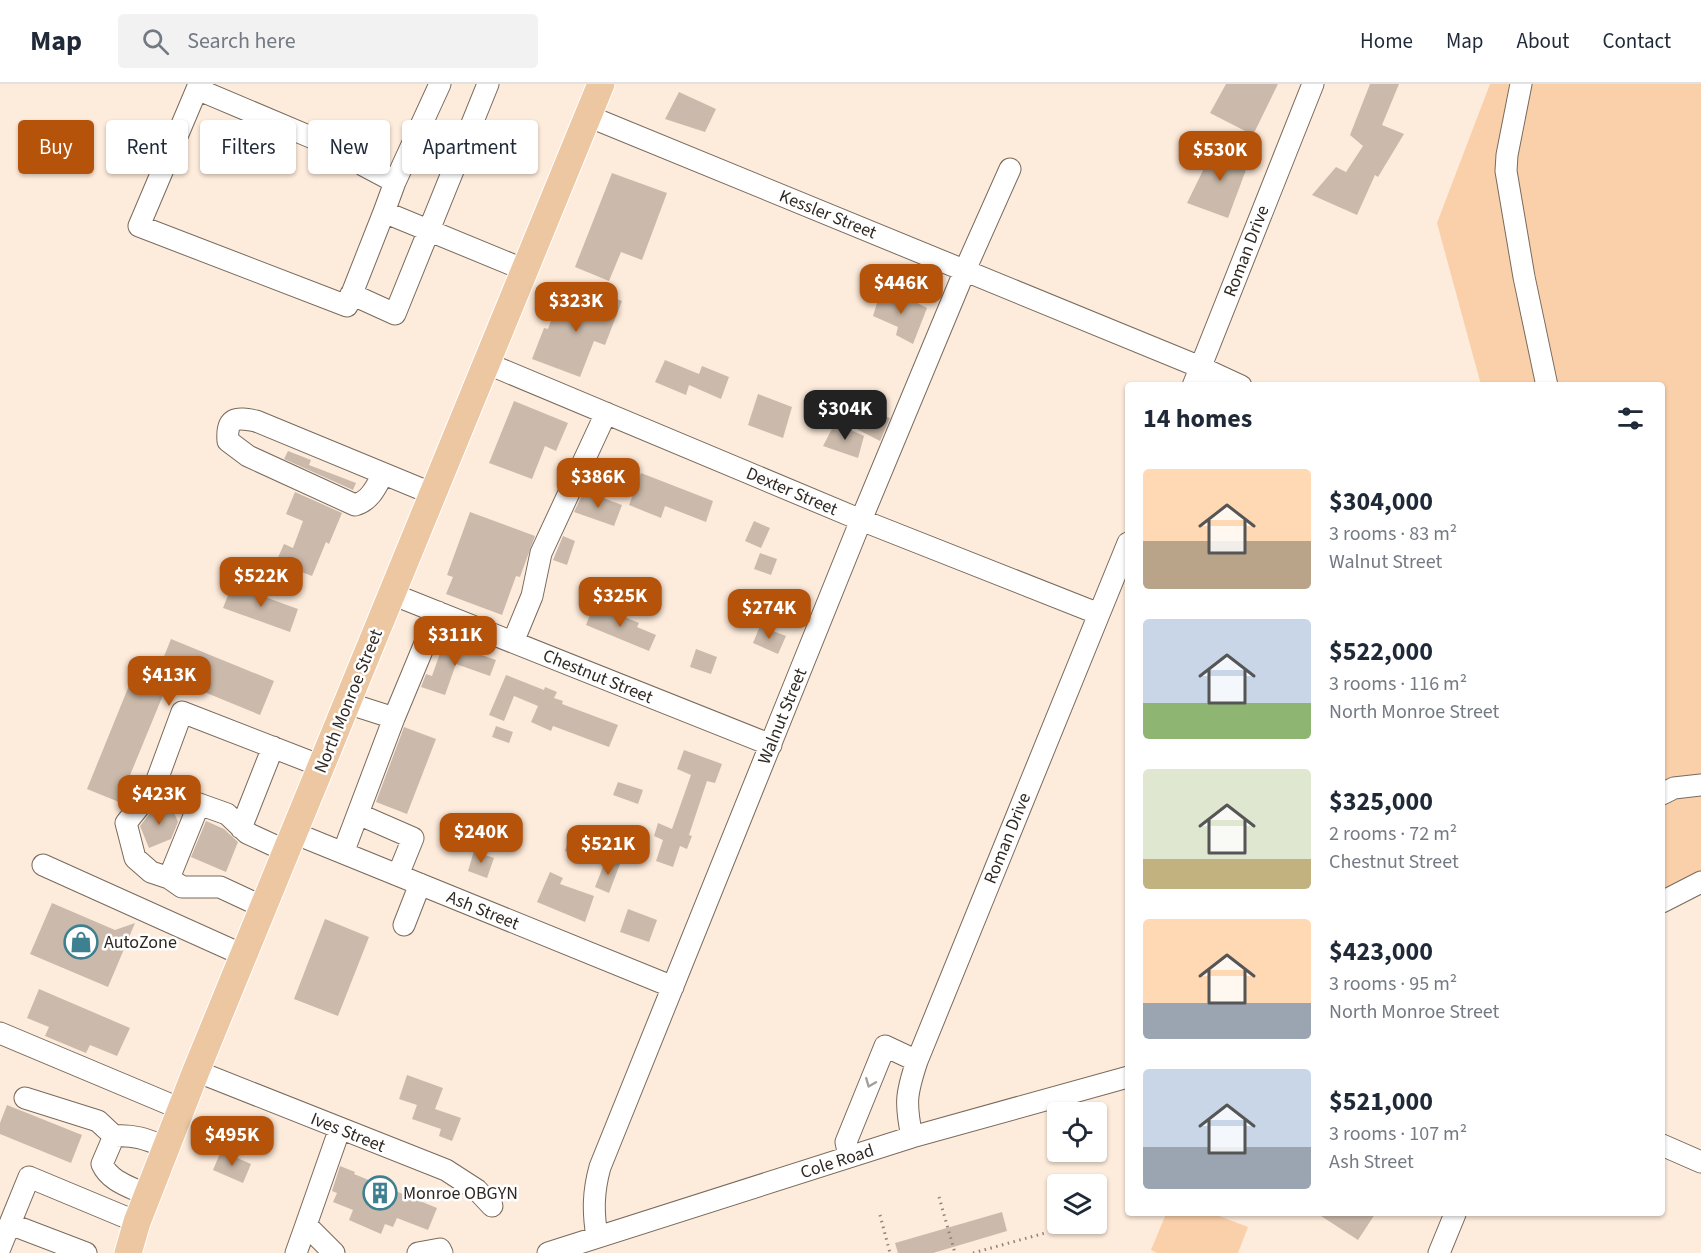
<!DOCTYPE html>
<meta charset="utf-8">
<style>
body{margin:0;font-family:"Source Sans 3",sans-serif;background:#f2f2f3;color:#1f2937;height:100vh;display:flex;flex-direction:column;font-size:22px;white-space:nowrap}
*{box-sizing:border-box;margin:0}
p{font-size:20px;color:#747a83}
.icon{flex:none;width:33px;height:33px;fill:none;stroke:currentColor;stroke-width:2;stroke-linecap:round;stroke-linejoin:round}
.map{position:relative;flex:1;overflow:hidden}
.details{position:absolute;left:1125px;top:298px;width:540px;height:834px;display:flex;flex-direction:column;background:#fff;border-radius:6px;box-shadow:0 2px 4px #0004}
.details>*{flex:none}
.top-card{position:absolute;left:18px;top:36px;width:570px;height:54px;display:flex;gap:12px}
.tools{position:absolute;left:1047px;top:1018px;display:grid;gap:12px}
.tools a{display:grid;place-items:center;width:60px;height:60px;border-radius:6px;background:#fff;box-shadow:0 2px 4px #0004;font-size:30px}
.price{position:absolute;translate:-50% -51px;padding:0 14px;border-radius:12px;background:#b45309;color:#fff;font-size:20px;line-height:39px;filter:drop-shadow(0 2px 3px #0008)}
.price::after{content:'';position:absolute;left:50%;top:36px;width:18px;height:14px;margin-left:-9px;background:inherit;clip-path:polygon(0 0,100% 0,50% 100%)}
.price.selected{background:#222;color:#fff}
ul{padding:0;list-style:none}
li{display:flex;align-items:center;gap:18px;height:150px;padding:0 18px}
li span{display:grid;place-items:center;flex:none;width:168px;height:120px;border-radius:6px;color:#555}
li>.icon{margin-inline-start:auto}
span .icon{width:72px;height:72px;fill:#fffc;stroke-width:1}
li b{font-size:26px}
h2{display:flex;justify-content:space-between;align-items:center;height:72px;padding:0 18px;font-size:26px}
.pill{padding:0 21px;border-radius:6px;background:#fff;box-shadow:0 2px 4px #0004;font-size:21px;line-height:54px}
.pill.selected{background:#b45309;color:#fff}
header{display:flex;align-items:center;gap:36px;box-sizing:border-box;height:84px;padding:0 30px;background:#fff;border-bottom:2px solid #e0e1e3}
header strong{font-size:28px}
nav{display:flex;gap:33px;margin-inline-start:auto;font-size:21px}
.search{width:420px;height:54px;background:#f2f2f3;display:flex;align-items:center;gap:15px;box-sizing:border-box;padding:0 21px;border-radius:6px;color:#747a83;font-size:22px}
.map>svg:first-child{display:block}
</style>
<header>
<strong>Map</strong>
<div class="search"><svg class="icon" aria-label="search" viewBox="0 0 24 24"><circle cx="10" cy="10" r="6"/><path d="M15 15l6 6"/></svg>Search here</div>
<nav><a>Home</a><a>Map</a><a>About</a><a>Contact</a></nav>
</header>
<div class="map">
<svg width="1701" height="1169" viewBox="0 0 1701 1169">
<rect width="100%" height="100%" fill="#fdebdb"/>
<path fill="#f9d0aa" d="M1490 0H1701V787L1662 807V302L1481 301 1437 139Z
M1166 1130H1214L1248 1143 1238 1169H1157L1151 1166Z"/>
<path fill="#cbbaab" d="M1226 0H1278L1253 51 1210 29Z
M1370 0H1399L1382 41 1404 50 1378 93 1375 91 1357 131 1312 111 1336 83 1346 88 1363 62 1350 51Z
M679 8 716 25 705 48 665 35Z
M1215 62 1250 75 1228 134 1187 119Z
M612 89 667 109 642 176 621 168 609 197 575 183Z
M881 206 907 217 908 214 927 224 913 260 896 251 898 243 873 232Z
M561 210 598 225 604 210 622 217 605 261 594 257 580 293 532 275 544 244 548 245Z
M665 276 699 290 702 282 729 293 721 315 689 301 686 311 655 298Z
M758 310 792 323 783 354 748 341Z
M514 317 568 339 556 367 545 362 532 395 489 379Z
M863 326 890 334 880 357 855 344Z
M835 339 864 352 858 374 823 362Z
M288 367 311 376 309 381 356 399 353 406 284 375Z
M641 389 713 417 706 438 665 422 661 434 629 421Z
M584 407 622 421 614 442 574 428Z
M295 408 342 429 329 460 326 458 312 492 276 478 284 460 293 464 303 437 286 430Z
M470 428 535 452 520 493 516 492 502 531 446 510 453 493 447 491Z
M754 437 770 444 761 464 745 457Z
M563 452 575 457 567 481 553 476Z
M760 469 777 475 771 491 754 485Z
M232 501 298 525 290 548 223 524Z
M594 520 639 539 637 543 656 551 649 567 586 541Z
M760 542 786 552 778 570 753 559Z
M171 555 274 597 260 631 170 594 119 718 87 705 137 582 157 590Z
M444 558 496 576 490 592 456 580 445 611 421 603 426 590 432 592Z
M696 565 717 573 711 590 690 583Z
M506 591 544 606 545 603 557 608 554 614 563 617 562 620 618 641 609 663 553 642 551 647 531 638 538 622 514 612 504 637 489 631Z
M496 642 513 648 509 659 492 653Z
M404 643 436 655 407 730 376 718Z
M684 666 722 680 715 699 707 697 689 751 692 752 687 765 680 762 673 783 656 777 663 756 654 752 658 739 672 745 691 691 677 685Z
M618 698 643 706 638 720 613 711Z
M161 720 172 724 178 738 171 755 149 764 140 742 155 723Z
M206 737 224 745 238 758 226 788 191 773Z
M571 748 589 754 582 773 565 767Z
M474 767 494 774 487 794 468 787Z
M606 775 620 780 609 809 595 803Z
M550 788 563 794 560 800 594 812 585 838 537 818Z
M52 819 115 846 135 839 108 903 30 870Z
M628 825 657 836 649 858 620 848Z
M325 835 369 853 338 932 294 915Z
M39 905 130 944 117 972 90 961 86 969 45 952 49 943 27 934Z
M407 991 443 1004 435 1025 461 1034 452 1057 439 1052 441 1045 412 1035 417 1021 399 1015Z
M7 1021 82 1051 71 1079 0 1050V1039Z
M221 1067 251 1080 243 1099 213 1086Z
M340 1082 355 1088 354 1090 437 1124 428 1146 397 1134 393 1143 385 1140 381 1150 349 1136 353 1126 333 1118 337 1109 332 1107Z
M1002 1128 1007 1147 933 1169H898L895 1159Z
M1318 1130H1375L1358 1156Z"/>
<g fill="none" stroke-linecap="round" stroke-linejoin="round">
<defs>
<path id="minor" d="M1521 0 1507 71 1506 87 1524 193 1547 302
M588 32 1200 283 1241 302
M395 98 440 0
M384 128 347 222 139 142 197 5 339 65 363 81 395 98 384 128 525 186
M351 210 395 230 488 0
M486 279 861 436 1099 530
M1193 302 1313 0
M383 390C376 403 370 417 355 421L248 372 228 357C226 333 236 333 256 337L433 410
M392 510 771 661
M513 558 532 512 541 469 606 329
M347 619 394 634
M154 704 126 739 135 774 151 788 169 794 182 803H220L263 823
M1662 710 1674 704 1701 701
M358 730 413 754 398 791
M241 744 273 663
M294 749 673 903
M286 767 247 749 227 730 154 704 182 628 321 682
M343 769 394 634 438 528
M43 781 243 871
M169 794 199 720
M1662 818 1701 798
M404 841 420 800
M0 949 181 1025
M196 987 446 1086 477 1106 492 1122
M25 1014 98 1037 114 1052
M912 1053C905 1019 906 1010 917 977L1128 459
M1662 1061 1701 1078
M849 1073 846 1058 885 962 917 977
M147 1111C131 1103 110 1098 102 1080L114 1052C134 1050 148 1056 166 1063
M10 1140 86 1169
M597 1153C593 1128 593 1108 600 1083L861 436 965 186 1010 85
M0 1164 29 1093 137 1138
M296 1169 306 1141
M334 1169 306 1141 340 1044
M418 1169 440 1165 442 1169
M548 1169 912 1053 1128 993
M1439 1169 1455 1130"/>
<path id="major" d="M128 1169 137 1138 196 987 601 0"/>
</defs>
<use href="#minor" stroke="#796a5c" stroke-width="23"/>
<use href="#major" stroke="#fff" stroke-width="29"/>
<path stroke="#908379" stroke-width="3" stroke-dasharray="1.5 4.5" stroke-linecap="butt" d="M939 1113 955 1169
M880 1131 890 1169
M973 1169 1045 1149"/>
<use href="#minor" stroke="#fff" stroke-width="21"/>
<use href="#major" stroke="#ecc7a1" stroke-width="27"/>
</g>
<defs><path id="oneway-chevron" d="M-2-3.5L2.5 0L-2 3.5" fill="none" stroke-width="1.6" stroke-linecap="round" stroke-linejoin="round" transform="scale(1.5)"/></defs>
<use stroke="#a29f9c" href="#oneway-chevron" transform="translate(870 999) rotate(112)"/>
<defs>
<symbol id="shop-ring" viewBox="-11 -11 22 22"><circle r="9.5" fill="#fff" stroke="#3d8090" stroke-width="1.5"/><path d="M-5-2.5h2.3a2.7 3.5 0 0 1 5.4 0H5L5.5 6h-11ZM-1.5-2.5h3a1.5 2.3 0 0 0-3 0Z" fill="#3d8090"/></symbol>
<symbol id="building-ring" viewBox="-11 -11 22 22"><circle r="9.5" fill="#fff" stroke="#3d8090" stroke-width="1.5"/><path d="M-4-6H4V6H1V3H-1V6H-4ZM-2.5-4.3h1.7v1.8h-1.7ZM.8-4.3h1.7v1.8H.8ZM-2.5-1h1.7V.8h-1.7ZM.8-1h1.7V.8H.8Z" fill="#3d8090"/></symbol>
</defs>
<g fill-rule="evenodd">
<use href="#shop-ring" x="62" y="839" width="38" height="38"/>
<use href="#building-ring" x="361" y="1090" width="38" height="38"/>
</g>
<g text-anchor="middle" stroke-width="5" stroke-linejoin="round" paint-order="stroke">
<g font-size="18" fill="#302923" stroke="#fff">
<text transform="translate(828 130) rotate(22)" y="6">Kessler Street</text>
<text transform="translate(1246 167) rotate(-69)" y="6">Roman Drive</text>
<text transform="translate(792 407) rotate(23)" y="6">Dexter Street</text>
<text transform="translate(598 592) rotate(22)" y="6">Chestnut Street</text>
<text transform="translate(348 617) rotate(-68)" y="6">North Monroe Street</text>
<text transform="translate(782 632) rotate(-68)" y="6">Walnut Street</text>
<text transform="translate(1007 754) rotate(-68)" y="6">Roman Drive</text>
<text transform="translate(483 826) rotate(22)" y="6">Ash Street</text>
<text transform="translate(348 1048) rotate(22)" y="6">Ives Street</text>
<text transform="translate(837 1077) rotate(-18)" y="6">Cole Road</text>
</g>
<g font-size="18" fill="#302923" stroke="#fff" text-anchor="start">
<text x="104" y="864">AutoZone</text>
<text x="403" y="1115">Monroe OBGYN</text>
</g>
</g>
</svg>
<div class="tools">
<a><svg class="icon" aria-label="locate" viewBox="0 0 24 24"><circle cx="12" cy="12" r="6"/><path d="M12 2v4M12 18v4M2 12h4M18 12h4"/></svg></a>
<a><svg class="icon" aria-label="layers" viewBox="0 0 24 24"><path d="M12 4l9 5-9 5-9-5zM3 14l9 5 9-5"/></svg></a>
</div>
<b class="price" style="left:1220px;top:98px">$530K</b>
<b class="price" style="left:901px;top:231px">$446K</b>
<b class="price" style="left:576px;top:249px">$323K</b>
<b class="price selected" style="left:845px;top:357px">$304K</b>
<b class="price" style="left:598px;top:425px">$386K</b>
<b class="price" style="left:261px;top:524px">$522K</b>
<b class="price" style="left:620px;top:544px">$325K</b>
<b class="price" style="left:769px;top:556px">$274K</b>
<b class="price" style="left:455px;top:583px">$311K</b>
<b class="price" style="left:169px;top:623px">$413K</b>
<b class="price" style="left:159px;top:742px">$423K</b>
<b class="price" style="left:481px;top:780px">$240K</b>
<b class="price" style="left:608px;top:792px">$521K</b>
<b class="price" style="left:232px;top:1083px">$495K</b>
<div class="top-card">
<a class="pill selected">Buy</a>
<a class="pill">Rent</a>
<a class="pill">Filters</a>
<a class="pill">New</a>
<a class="pill">Apartment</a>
</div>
<section class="details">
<h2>14 homes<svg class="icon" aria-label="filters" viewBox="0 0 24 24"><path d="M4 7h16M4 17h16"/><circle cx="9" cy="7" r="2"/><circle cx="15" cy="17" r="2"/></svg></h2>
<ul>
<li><span style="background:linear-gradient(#ffd9b3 60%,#b9a48a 0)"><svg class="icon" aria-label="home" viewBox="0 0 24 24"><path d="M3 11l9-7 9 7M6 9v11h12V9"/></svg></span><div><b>$304,000</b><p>3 rooms · 83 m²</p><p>Walnut Street</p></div></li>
<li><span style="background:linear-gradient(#c9d6e8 70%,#8fb573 0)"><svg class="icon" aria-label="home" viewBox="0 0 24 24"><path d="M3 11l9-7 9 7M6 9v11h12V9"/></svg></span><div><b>$522,000</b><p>3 rooms · 116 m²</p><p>North Monroe Street</p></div></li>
<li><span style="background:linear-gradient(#dfe7d0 75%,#c2b280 0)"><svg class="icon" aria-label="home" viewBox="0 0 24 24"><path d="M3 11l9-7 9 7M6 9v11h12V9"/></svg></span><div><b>$325,000</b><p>2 rooms · 72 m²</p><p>Chestnut Street</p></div></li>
<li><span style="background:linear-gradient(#ffd9b3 70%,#9aa5b1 0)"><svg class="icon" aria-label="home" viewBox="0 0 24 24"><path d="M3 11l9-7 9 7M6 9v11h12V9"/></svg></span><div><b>$423,000</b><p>3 rooms · 95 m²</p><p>North Monroe Street</p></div></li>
<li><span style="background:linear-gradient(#c9d6e8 65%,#9aa5b1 0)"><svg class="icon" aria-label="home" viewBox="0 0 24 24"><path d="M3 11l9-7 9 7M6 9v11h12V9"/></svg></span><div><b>$521,000</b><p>3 rooms · 107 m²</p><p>Ash Street</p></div></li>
</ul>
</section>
</div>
